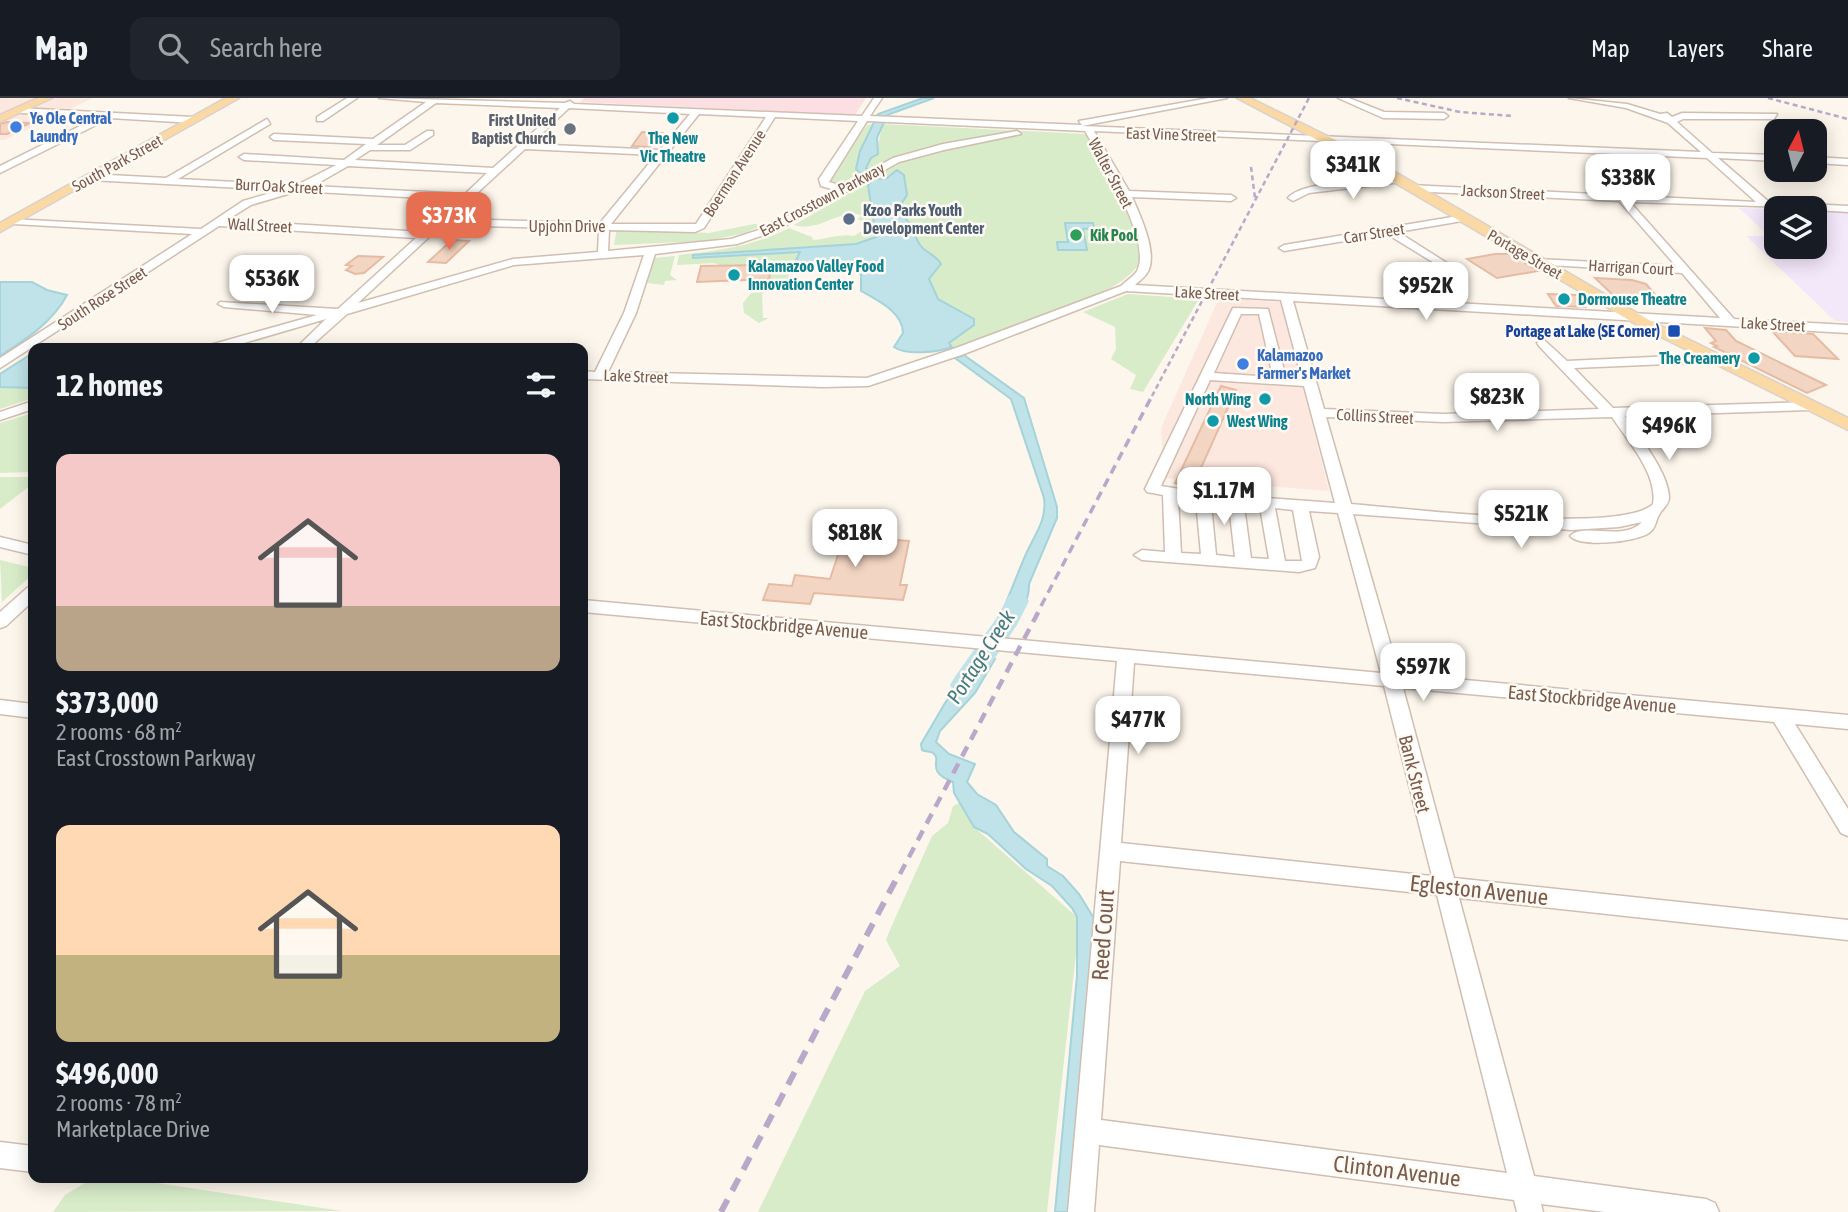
<!DOCTYPE html>
<meta charset="utf-8">
<style>
body{margin:0;font-family:"Asap Condensed",sans-serif;background:#20242c;color:#f1f3f6;height:100vh;display:flex;flex-direction:column;font-size:26px;white-space:nowrap}
*{box-sizing:border-box;margin:0}
p{font-size:23px;color:#9ea1a6}
.icon{flex:none;width:38px;height:38px;fill:none;stroke:currentColor;stroke-width:2;stroke-linecap:round;stroke-linejoin:round}
.map{position:relative;flex:1;overflow:hidden}
.details{position:absolute;left:28px;top:245px;width:560px;height:840px;display:flex;flex-direction:column;background:#171b24;border-radius:14px;box-shadow:0 4px 18px #0003}
.details>*{flex:none}
.needle{width:46px;rotate:7deg}
.buttons{position:absolute;left:1764px;top:21px;display:grid;gap:14px}
.buttons a{display:grid;place-items:center;width:63px;height:63px;border-radius:14px;background:#171b24;box-shadow:0 4px 18px #0003;font-size:35px}
.price{position:absolute;translate:-50% -60px;padding:0 16px;border-radius:14px;background:#fff;color:#222;font-size:23px;line-height:46px;filter:drop-shadow(0 2px 4px #0008)}
.price::after{content:'';position:absolute;left:50%;top:42px;width:21px;height:16px;margin-left:-10px;background:inherit;clip-path:polygon(0 0,100% 0,50% 100%)}
.price.active{background:#e76f51;color:#fff}
ul{padding:0;list-style:none}
li{display:grid;align-content:center;gap:14px;height:371px;padding:0 28px}
li span{display:grid;place-items:center;height:217px;border-radius:14px;color:#555}
li>.icon{margin-inline-start:auto}
span .icon{width:126px;height:126px;fill:#fffc;stroke-width:1}
li b{font-size:30px}
h2{display:flex;justify-content:space-between;align-items:center;height:84px;padding:0 28px;font-size:30px}
header{display:flex;align-items:center;gap:42px;box-sizing:border-box;height:98px;padding:0 35px;background:#171b24;border-bottom:2px solid #363941}
header strong{font-size:33px}
nav{display:flex;gap:38px;margin-inline-start:auto;font-size:24px}
.search{width:490px;height:63px;background:#20242c;display:flex;align-items:center;gap:18px;box-sizing:border-box;padding:0 24px;border-radius:14px;color:#9ea1a6;font-size:26px}
.map>svg:first-child{display:block}
</style>
<header>
<strong>Map</strong>
<div class="search"><svg class="icon" aria-label="search" viewBox="0 0 24 24"><circle cx="10" cy="10" r="6"/><path d="M15 15l6 6"/></svg>Search here</div>
<nav><a>Map</a><a>Layers</a><a>Share</a></nav>
</header>
<div class="map">
<svg width="1848" height="1114" viewBox="0 0 1848 1114">
<rect width="100%" height="100%" fill="#fdf6ec"/>
<path fill="#fde8e0" d="M0 0H93L5 42H0Z
M1219 200 1281 204 1329 393 1164 380 1161 330Z"/>
<path fill="#f3e8fa" d="M1739 110 1776 111V149H1815V113L1848 115V224L1835 223 1746 138H1769Z"/>
<path fill="#fbdfe3" d="M584 0H866L855 17 580 4Z"/>
<path fill="#d8ecc9" d="M873 26 856 67 860 76 841 85 830 83 831 77 837 76 832 75 867 27Z
M883 26 1085 36 1088 38C1102 65 1144 134 1140 161 1135 196 990 238 956 250L950 248 866 70 877 50Z
M869 84 876 139 856 146 716 159 801 154 796 162 790 163 788 184H769L771 167 721 168 714 165 677 167 679 157C717 153 754 148 789 130L812 139 813 142C826 141 843 135 854 138L869 128 858 121 862 117C837 111 819 135 794 127Z
M754 126 763 127 745 135 707 143 614 147 617 130 709 135Z
M675 158 670 177 677 182 665 183 664 187 647 185 654 160Z
M761 193 765 194 762 196 763 220H769L759 225 744 215 743 205 751 195Z
M1128 196 1199 201 1143 294 1130 291 1136 277 1111 261 1116 251 1115 229 1083 214Z
M0 289 33 290V300L0 311Z
M33 315V374L0 375V325Z
M0 379H28L31 387 0 411Z
M0 462 33 470V476L2 504Z
M961 704 974 729 1077 819V847L1047 1114H758L865 893 900 868 886 842 889 834 932 738 948 725 953 708Z
M93 1080H124L342 1113 53 1114 65 1097Z"/>
<path fill="#bfe3e8" stroke="#a5d3da" stroke-width="2" d="M923 0H934L887 17 877 40 878 56 871 60 866 70 879 81 887 80 897 72 904 77 907 97 902 105 903 118C915 129 912 135 920 147 926 155 936 157 941 166L929 181 938 201 974 221V227L949 245 952 249C939 254 907 258 894 249L903 235C903 214 877 202 861 193V177C843 158 823 169 799 165L796 162 800 154 693 160V157L856 146 876 139 868 87 871 84 856 71 860 53 878 16Z
M1065 125H1093L1094 130 1083 131 1087 152H1058L1057 144H1068Z
M0 184H32L47 192 67 197C53 224 25 242 0 258Z
M33 255V290L0 289V276Z
M964 257 1024 300 1057 409V420L1029 486C1030 503 1017 521 1005 533L994 532C1006 507 1015 481 1026 456 1035 436 1047 422 1044 400L1011 301 955 260Z
M977 559 995 561 975 595 940 633 936 644 949 656 975 666 967 684 977 696 996 707 1014 734 1047 761V768L1063 778 1079 796 1095 822 1071 1114H1055L1077 878V819L1072 810 1052 788 1026 771 988 736 974 729 954 695 953 684C924 673 943 662 933 655 930 653 926 654 922 652L921 646 945 605Z"/>
<g fill="none" stroke-linecap="round" stroke-linejoin="round">
<path fill="#bfe3e8" fill-rule="evenodd" d="M1017 495 1025 497 1029 503 1017 527 972 594 963 596 954 594 950 587 954 580 998 518 1009 497Z"/>
</g>
<path fill="#f3d5c3" stroke="#e6bba3" stroke-width="2" d="M7 24 30 25 7 36H0V26Z
M642 34 662 35 650 49 632 48Z
M452 142 469 143 446 165 428 164Z
M1495 156H1511L1538 173 1497 180 1467 161Z
M358 158 383 159 364 175 355 176 346 172 352 168 346 167Z
M772 167 769 181 697 184 701 168Z
M1595 180 1632 182 1646 186 1657 199 1613 197Z
M1548 196 1577 197 1585 209 1556 208Z
M1705 230 1726 232 1736 243 1826 287 1807 295 1714 249 1717 248 1711 245 1716 243Z
M1772 233 1813 236 1838 261 1795 258Z
M1221 288 1236 292 1192 390 1175 385Z
M850 421 886 424 882 441 909 443 900 487H907L903 502 814 495 810 506 763 502 769 486 792 488 795 477 830 481Z"/>
<g fill="none" stroke-linecap="round" stroke-linejoin="round">
<defs>
<path id="minor" d="M347 0H357L323 23H317V19Z
M379 0 565 5 570 3 574 6 862 18 874 0H882L870 18 1082 27 1079 23 1209 0H1227L1082 28 1701 54 1668 25 1626 10 1569 0 1627 6 1660 16 1667 15 1672 19 1682 15 1777 16 1774 21H1683L1677 24 1712 55 1776 57V63L1718 60 1769 104 1848 108V114L1815 112V110L1630 104 1734 221 1848 227V235L1293 203 1324 311 1443 316 1599 311 1539 248 1537 245 1543 241 1567 263 1715 256 1721 260 1715 264 1574 270 1613 310 1810 304 1817 308 1810 312 1625 318C1639 338 1668 374 1669 399 1669 408 1662 410 1659 417 1655 424 1656 430 1649 435 1635 444 1581 450 1570 438 1585 424 1623 444 1642 424L1619 429 1571 432 1353 416 1399 576 1848 617V631L1795 626 1848 711V738L1841 735 1774 624 1403 590 1454 780 1848 822V842L1459 800 1534 1078 1706 1101 1715 1105 1719 1114H1605L1541 1106 1543 1114H1517L1514 1102 1099 1047 1094 1114H1068L1117 563 583 514V502L1381 575 1338 415 1309 413 1319 459 1315 470 1299 474 1142 462 1134 457 1142 452 1165 454 1163 397 1147 394 1145 391 1233 210 1268 211 1286 280 1302 281 1281 202 1126 193 964 256 868 288 823 289 583 281V273L595 274 624 215 644 157 514 167 347 216 309 250H296L326 221 227 250H208L210 247 317 217 224 209 218 206 220 204 338 211 416 140 219 128 0 270V260L192 136 14 126 10 125V121L201 131 243 103 281 92 90 82 85 79 90 76 166 80 267 21 270 26 178 81 297 87 336 67 244 62 239 59 244 56 344 62 366 46 274 42 270 39 274 36 373 41 426 4ZM436 5 560 10 493 70 355 62 370 52H410L433 37V33H427L405 47H377ZM569 10 690 16 660 52 531 46ZM699 16 766 19 696 126H611ZM775 19 858 23 819 81 821 88 835 92 768 129 731 141 608 153 609 132 695 134 704 130ZM867 23 1085 33C1100 59 1153 144 1137 173 1134 178 1126 183 1121 188L956 250 867 280 608 274 636 215 655 156 737 146 776 133 899 64 944 52 1021 36 1017 33 943 46 893 60 842 88 829 84ZM1094 33 1707 60 1756 104 1410 87 1405 90 1410 93 1619 103 1676 168 1537 161 1533 162V166L1682 175 1720 220 1135 187C1138 184 1144 180 1147 175 1159 157 1140 117 1132 99L1231 103 1236 100 1231 97 1129 93ZM525 51 656 57 600 125 449 121ZM348 68 487 75 465 96 313 88ZM298 93 459 102 423 134 227 122 251 107ZM442 127 599 131 598 154 513 161 358 205ZM1241 216H1259L1273 279 1214 275ZM1210 282 1304 288 1335 405 1211 396 1161 388ZM1326 319 1443 324 1612 319C1627 342 1658 376 1653 406 1622 437 1403 410 1351 406ZM1178 400 1196 403 1201 456 1181 455ZM1211 406 1229 407 1235 459 1216 457ZM1244 408 1260 409 1269 461 1251 460ZM1275 410 1293 412 1302 463H1285ZM1134 565 1384 588 1432 778 1121 745ZM1120 763 1437 797 1507 1075 1101 1022Z
M1338 0H1349L1384 14 1444 15 1448 18 1444 21 1383 20Z
M18 10 193 19 197 22 193 25 110 20 0 75V68L98 19 21 15Z
M1815 59 1848 61V67L1815 65Z
M1398 79 1401 80V84L1309 95 1293 103 1288 100C1301 83 1375 82 1398 79Z
M1464 117 1468 118V122L1398 134 1461 174V178L1457 179 1387 136 1284 153 1279 150 1284 147Z
M33 303V311L0 322V314Z
M0 439 33 447V457L0 449Z
M33 488V503L6 528 0 530V514L27 490Z
M0 602 33 606V620L0 616Z
M0 1044 33 1048V1074L0 1070Z"/>
<path id="major" d="M38 0H52L0 24V17Z
M226 0H239L0 134V125Z
M1237 0H1250L1364 56 1649 222 1848 320V332L1639 228 1356 62Z"/>
</defs>
<use href="#minor" stroke="#d1beb0" stroke-width="3"/>
<use href="#major" stroke="#dad1cd" stroke-width="3"/>
<use href="#minor" fill="#fff" fill-rule="evenodd"/>
<use href="#major" fill="#fbd9a5" fill-rule="evenodd"/>
<path stroke="#b9a8c9" stroke-width="2.5" stroke-dasharray="5 3.5" stroke-linecap="butt" d="M1397 0 1460 14 1514 18
M1768 0 1848 21
M1251 69 1255 100
M1152 298 1309 0"/>
<path stroke="#b9a8c9" stroke-width="3.5" stroke-dasharray="9 6" stroke-linecap="butt" d="M1041 508 1153 296"/>
<path stroke="#b9a8c9" stroke-width="4.5" stroke-dasharray="11 8" stroke-linecap="butt" d="M900 776 1042 507"/>
<path stroke="#b9a8c9" stroke-width="6" stroke-dasharray="14 10" stroke-linecap="butt" d="M721 1114 900 774"/>
</g>
<g fill="#0f9aa8" stroke="#fffaf3" stroke-width="2.5">
<circle cx="673" cy="20" r="7"/>
<circle cx="734" cy="177" r="7"/>
<circle cx="1564" cy="201" r="7"/>
<circle cx="1754" cy="260" r="7"/>
<circle cx="1265" cy="301" r="7"/>
<circle cx="1213" cy="323" r="7"/>
</g>
<g fill="#3f7fe0" stroke="#fffaf3" stroke-width="2.5">
<circle cx="16" cy="29" r="7"/>
<circle cx="1243" cy="266" r="7"/>
</g>
<circle fill="#6b7280" stroke="#fffaf3" stroke-width="2.5" cx="570" cy="31" r="7"/>
<circle fill="#5c6f8a" stroke="#fffaf3" stroke-width="2.5" cx="849" cy="121" r="7"/>
<circle fill="#2e9e5b" stroke="#fffaf3" stroke-width="2.5" cx="1076" cy="137" r="7"/>
<rect fill="#1a4fb4" stroke="#fffaf3" stroke-width="2.5" x="1667" y="226" width="14" height="14" rx="3.5"/>
<g text-anchor="middle" stroke-width="5" stroke-linejoin="round" paint-order="stroke">
<g font-size="16" font-weight="bold" fill="#366cbe" stroke="#fffaf3" text-anchor="start">
<text x="30" y="26">Ye Ole Central<tspan x="30" dy="18">Laundry</tspan></text>
<text x="1257" y="263">Kalamazoo<tspan x="1257" dy="18">Farmer's Market</tspan></text>
</g>
<g font-size="16" font-weight="bold" fill="#5b616d" stroke="#fffaf3" text-anchor="end">
<text x="556" y="28">First United<tspan x="556" dy="18">Baptist Church</tspan></text>
</g>
<g font-size="16" fill="#7a5c4d" stroke="#fffaf3">
<text transform="translate(1171 36) rotate(2)" y="6">East Vine Street</text>
<text transform="translate(117 65) rotate(-29)" y="6">South Park Street</text>
<text transform="translate(734 75) rotate(-57)" y="6">Boerman Avenue</text>
<text transform="translate(1111 75) rotate(62)" y="6">Walter Street</text>
<text transform="translate(279 88) rotate(3)" y="6">Burr Oak Street</text>
<text transform="translate(1503 94) rotate(3)" y="6">Jackson Street</text>
<text transform="translate(822 101) rotate(-28)" y="6">East Crosstown Parkway</text>
<text transform="translate(260 127) rotate(3)" y="6">Wall Street</text>
<text x="567" y="134">Upjohn Drive</text>
<text transform="translate(1374 135) rotate(-9)" y="6">Carr Street</text>
<text transform="translate(1525 156) rotate(30)" y="6">Portage Street</text>
<text transform="translate(1631 169) rotate(3)" y="6">Harrigan Court</text>
<text transform="translate(1207 195) rotate(3)" y="6">Lake Street</text>
<text transform="translate(102 200) rotate(-33)" y="6">South Rose Street</text>
<text transform="translate(1773 226) rotate(3)" y="6">Lake Street</text>
<text transform="translate(636 278) rotate(2)" y="6">Lake Street</text>
<text transform="translate(1375 318) rotate(3)" y="6">Collins Street</text>
</g>
<g font-size="16" font-weight="bold" fill="#0d838f" stroke="#fffaf3" text-anchor="start">
<text x="673" y="46" text-anchor="middle">The New<tspan x="673" dy="18">Vic Theatre</tspan></text>
<text x="748" y="174">Kalamazoo Valley Food<tspan x="748" dy="18">Innovation Center</tspan></text>
<text x="1578" y="207">Dormouse Theatre</text>
<text x="1740" y="266" text-anchor="end">The Creamery</text>
<text x="1251" y="307" text-anchor="end">North Wing</text>
<text x="1227" y="329">West Wing</text>
</g>
<g font-size="16" font-weight="bold" fill="#4e5e75" stroke="#fffaf3" text-anchor="start">
<text x="863" y="118">Kzoo Parks Youth<tspan x="863" dy="18">Development Center</tspan></text>
</g>
<g font-size="16" font-weight="bold" fill="#27864d" stroke="#fffaf3" text-anchor="start">
<text x="1090" y="143">Kik Pool</text>
</g>
<g font-size="16" font-weight="bold" fill="#164399" stroke="#fffaf3" text-anchor="end">
<text x="1660" y="239">Portage at Lake (SE Corner)</text>
</g>
<g font-size="19" fill="#7a5c4d" stroke="#fffaf3">
<text transform="translate(784 527) rotate(5)" y="7">East Stockbridge Avenue</text>
<text transform="translate(1592 601) rotate(5)" y="7">East Stockbridge Avenue</text>
<text transform="translate(1415 676) rotate(76)" y="7">Bank Street</text>
</g>
<g font-size="21" font-style="italic" fill="#437c86" stroke="#fffaf3">
<text transform="translate(981 559) rotate(-57)" y="7">Portage Creek</text>
</g>
<g font-size="23" fill="#7a5c4d" stroke="#fffaf3">
<text transform="translate(1479 792) rotate(6)" y="8">Egleston Avenue</text>
<text transform="translate(1103 837) rotate(-86)" y="8">Reed Court</text>
<text transform="translate(1397 1073) rotate(7)" y="8">Clinton Avenue</text>
</g>
</g>
</svg>
<div class="buttons">
<a><svg class="needle" viewBox="-14 -14 28 28"><path d="M0-13l5 13h-10z" fill="#e53935"/><path d="M0 13l5-13h-10z" fill="#9ea1a6"/></svg></a>
<a><svg class="icon" aria-label="layers" viewBox="0 0 24 24"><path d="M12 4l9 5-9 5-9-5zM3 14l9 5 9-5"/></svg></a>
</div>
<b class="price" style="left:1353px;top:103px">$341K</b>
<b class="price" style="left:1628px;top:116px">$338K</b>
<b class="price active" style="left:449px;top:154px">$373K</b>
<b class="price" style="left:272px;top:217px">$536K</b>
<b class="price" style="left:1426px;top:224px">$952K</b>
<b class="price" style="left:1497px;top:335px">$823K</b>
<b class="price" style="left:1669px;top:364px">$496K</b>
<b class="price" style="left:1224px;top:429px">$1.17M</b>
<b class="price" style="left:1521px;top:452px">$521K</b>
<b class="price" style="left:855px;top:471px">$818K</b>
<b class="price" style="left:1423px;top:605px">$597K</b>
<b class="price" style="left:1138px;top:658px">$477K</b>
<section class="details">
<h2>12 homes<svg class="icon" aria-label="filters" viewBox="0 0 24 24"><path d="M4 7h16M4 17h16"/><circle cx="9" cy="7" r="2"/><circle cx="15" cy="17" r="2"/></svg></h2>
<ul>
<li><span style="background:linear-gradient(#f6c9c9 70%,#b9a48a 0)"><svg class="icon" aria-label="home" viewBox="0 0 24 24"><path d="M3 11l9-7 9 7M6 9v11h12V9"/></svg></span><div><b>$373,000</b><p>2 rooms · 68 m²</p><p>East Crosstown Parkway</p></div></li>
<li><span style="background:linear-gradient(#ffd9b3 60%,#c2b280 0)"><svg class="icon" aria-label="home" viewBox="0 0 24 24"><path d="M3 11l9-7 9 7M6 9v11h12V9"/></svg></span><div><b>$496,000</b><p>2 rooms · 78 m²</p><p>Marketplace Drive</p></div></li>
</ul>
</section>
</div>
